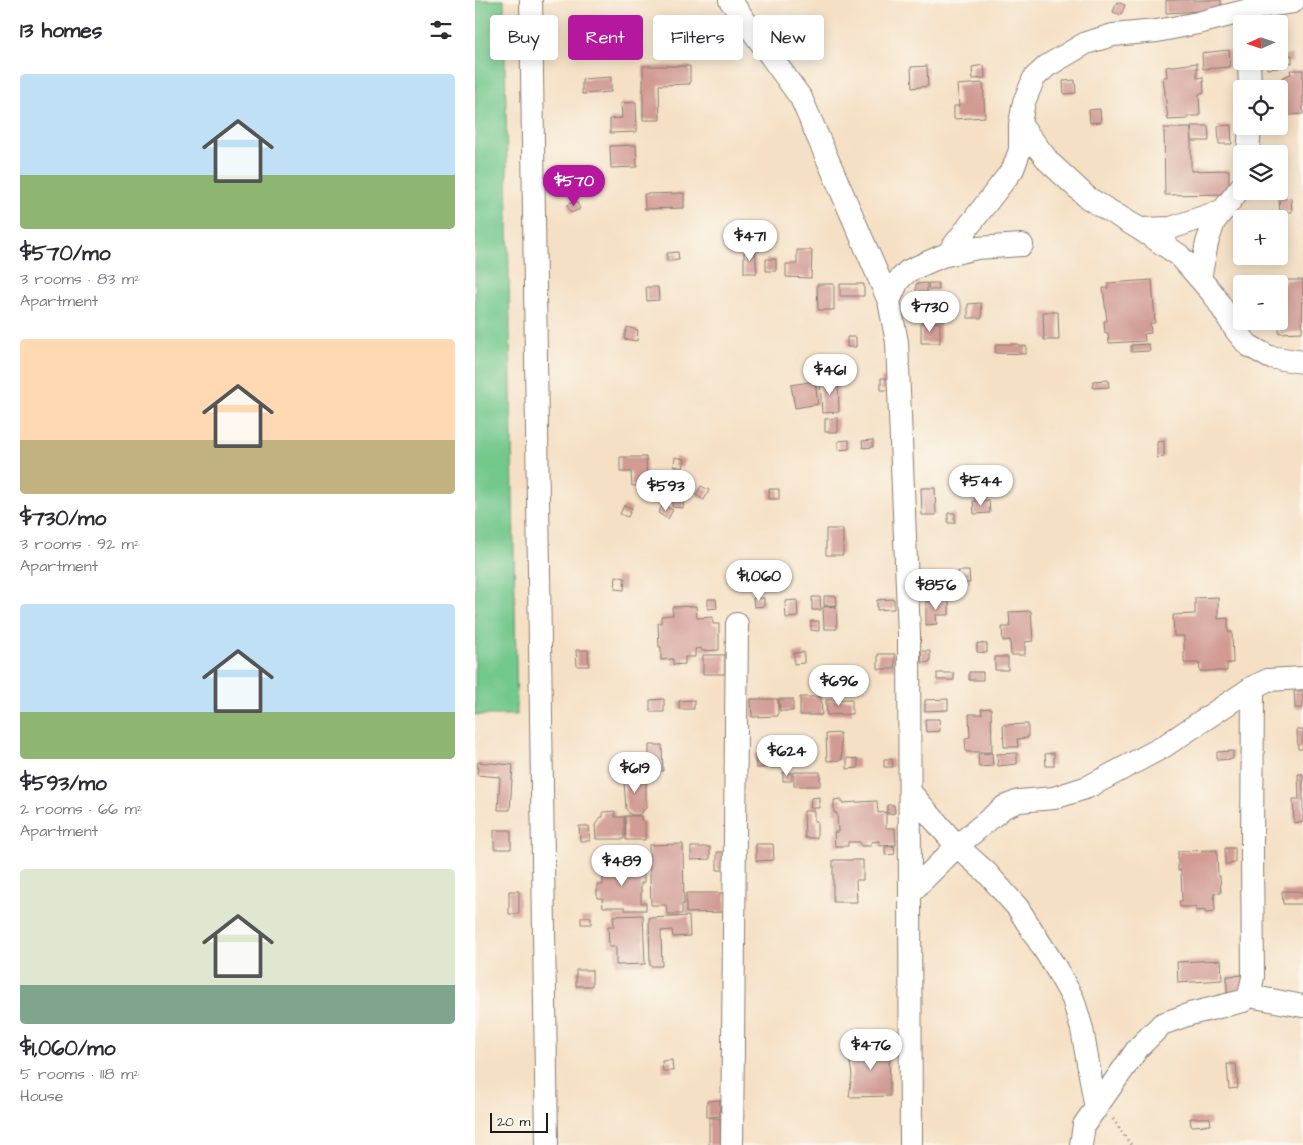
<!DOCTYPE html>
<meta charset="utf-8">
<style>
body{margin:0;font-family:"Architects Daughter",sans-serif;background:#f2f2f3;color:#2b2b33;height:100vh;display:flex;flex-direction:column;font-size:19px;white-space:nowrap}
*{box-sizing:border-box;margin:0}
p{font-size:16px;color:#7c7c81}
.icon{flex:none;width:28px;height:28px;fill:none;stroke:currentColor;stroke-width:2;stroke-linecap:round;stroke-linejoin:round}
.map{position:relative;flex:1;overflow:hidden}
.drawer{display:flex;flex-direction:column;background:#fff;width:475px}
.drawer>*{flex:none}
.top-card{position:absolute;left:15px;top:15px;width:475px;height:45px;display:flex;gap:10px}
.needle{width:32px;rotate:267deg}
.buttons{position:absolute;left:758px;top:15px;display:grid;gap:10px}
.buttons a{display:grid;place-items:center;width:55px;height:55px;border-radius:5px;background:#fff;box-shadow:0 2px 12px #0003;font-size:25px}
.scale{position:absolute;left:15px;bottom:12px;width:58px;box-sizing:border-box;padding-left:5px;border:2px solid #1c1c1c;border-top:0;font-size:14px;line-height:18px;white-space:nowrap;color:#1c1c1c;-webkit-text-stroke:4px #fbf7ec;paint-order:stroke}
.price{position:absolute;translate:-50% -42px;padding:0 11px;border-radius:18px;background:#fff;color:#222;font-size:16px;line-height:32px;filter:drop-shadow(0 1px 2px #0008)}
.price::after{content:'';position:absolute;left:50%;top:30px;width:15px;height:11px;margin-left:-8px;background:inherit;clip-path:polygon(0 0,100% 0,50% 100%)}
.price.on{background:#b5179e;color:#fff}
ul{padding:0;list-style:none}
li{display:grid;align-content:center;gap:10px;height:265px;padding:0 20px}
li span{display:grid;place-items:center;height:155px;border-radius:5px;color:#555}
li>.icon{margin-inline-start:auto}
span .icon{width:90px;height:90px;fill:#fffc;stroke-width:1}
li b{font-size:21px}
h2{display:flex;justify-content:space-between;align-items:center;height:60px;padding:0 20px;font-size:21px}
.pill{padding:0 18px;border-radius:5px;background:#fff;box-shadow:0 2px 12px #0003;font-size:18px;line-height:45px}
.pill.on{background:#b5179e;color:#fff}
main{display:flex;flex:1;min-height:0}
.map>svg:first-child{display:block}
</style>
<main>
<section class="drawer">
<h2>13 homes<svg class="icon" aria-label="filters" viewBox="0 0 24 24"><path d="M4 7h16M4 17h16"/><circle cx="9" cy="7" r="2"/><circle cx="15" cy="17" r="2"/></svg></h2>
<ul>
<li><span style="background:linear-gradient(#bfe0f5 65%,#8fb573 0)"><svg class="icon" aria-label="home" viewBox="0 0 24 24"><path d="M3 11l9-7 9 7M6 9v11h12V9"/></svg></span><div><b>$570/mo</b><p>3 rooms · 83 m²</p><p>Apartment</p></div></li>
<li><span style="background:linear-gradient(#ffd9b3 65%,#c2b280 0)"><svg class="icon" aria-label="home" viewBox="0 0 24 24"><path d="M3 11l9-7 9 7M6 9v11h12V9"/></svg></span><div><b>$730/mo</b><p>3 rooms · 92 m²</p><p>Apartment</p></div></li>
<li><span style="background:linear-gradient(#bfe0f5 70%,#8fb573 0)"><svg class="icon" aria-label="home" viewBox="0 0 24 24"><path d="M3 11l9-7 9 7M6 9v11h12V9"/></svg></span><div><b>$593/mo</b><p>2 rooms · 66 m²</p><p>Apartment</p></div></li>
<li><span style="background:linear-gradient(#dfe7d0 75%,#7fa58c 0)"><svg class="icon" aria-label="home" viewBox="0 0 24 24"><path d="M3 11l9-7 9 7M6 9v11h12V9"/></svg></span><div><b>$1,060/mo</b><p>5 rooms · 118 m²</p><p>House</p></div></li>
</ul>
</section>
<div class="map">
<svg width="828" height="1145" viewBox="0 0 828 1145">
<rect width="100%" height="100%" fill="#fbf7ec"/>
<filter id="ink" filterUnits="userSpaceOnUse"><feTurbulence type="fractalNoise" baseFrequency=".02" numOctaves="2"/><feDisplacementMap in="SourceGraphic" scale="10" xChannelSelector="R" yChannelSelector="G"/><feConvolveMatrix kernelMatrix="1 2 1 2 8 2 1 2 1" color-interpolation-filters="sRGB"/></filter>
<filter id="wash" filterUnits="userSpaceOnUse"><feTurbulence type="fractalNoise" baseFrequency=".0096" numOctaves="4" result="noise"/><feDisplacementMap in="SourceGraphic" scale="20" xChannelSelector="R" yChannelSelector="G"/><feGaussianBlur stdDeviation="1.12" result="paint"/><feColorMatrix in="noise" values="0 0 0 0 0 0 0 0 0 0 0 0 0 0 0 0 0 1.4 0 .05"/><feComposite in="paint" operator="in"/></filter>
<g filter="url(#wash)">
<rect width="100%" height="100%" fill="#f5e0c5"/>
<path fill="#73c88c" stroke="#487254" d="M0 0H29L42 715H0Z"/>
<g id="blocks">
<path fill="#d19b94" d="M691 0H746V10L691 13Z
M642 2 650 5 646 15 638 12Z
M316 18 317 33 302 34 301 19Z
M754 50 755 67 728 69 727 53Z
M806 55H817V63L806 62Z
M792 61H803V68L792 69Z
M722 63V78L728 77 729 93 724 94 725 116H713V119L693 120 688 77H692L691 67Z
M509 65 510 78 498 79 497 67Z
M168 66H215V84L184 85 185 120H168Z
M452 66 453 86 437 88 436 67Z
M815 70H828V114L804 116V89H802V86L806 78 816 74Z
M136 77V92L107 94V79Z
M600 80 601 93 589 94 588 81Z
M508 83 510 117 479 119V106H484L482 85Z
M161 102 162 132 135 133V119L147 118 146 103Z
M625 109 626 122 615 123 614 110Z
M811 124V133H792V126Z
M756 125 757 144H744L743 126Z
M716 126H733L734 141H717Z
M689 128H716V171L754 170V194L690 195Z
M161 145 162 167 136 168 135 146Z
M209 193V208L170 209 169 194Z
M816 198 817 212H805L804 200Z
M101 201 105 209 96 213 92 205Z
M280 250 282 273H269V252Z
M322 250H337L336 278 311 277V264H322Z
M203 252 204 260 192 261V253Z
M291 259H301V271H291Z
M677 280 680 323H675L676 333 669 334 670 341 634 343 633 333H630L629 321H632L628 288H633V283Z
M810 280H828L827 332 804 333V284L810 283Z
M452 283V294L441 295V284Z
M453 283H463L464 290H454Z
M342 284H359V310H343Z
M365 284H389V296H365Z
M171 287H183L184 300 172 301Z
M506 303 507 318H493V304Z
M449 308 460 309V319L448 318Z
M568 312H583L584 340H569Z
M446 322 465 323V343H446Z
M152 327 163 330 162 341 149 339Z
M372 337H381V347H372Z
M521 344H544V346H551V354L520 353Z
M674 344 675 351 656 352V345Z
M406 378H416V390H406Z
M363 380 364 412 347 413 345 381Z
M633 380 634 387 618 388V381Z
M340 381 343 404 320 408 316 385Z
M363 418V432H350V419Z
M374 440V449L363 450V441Z
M398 440V447L388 448 387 441Z
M689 441V457L682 458V442Z
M145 457H171L172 485 157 486 156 472H145Z
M200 457 210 459 208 468 199 466Z
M501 476 508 484 500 492 492 484Z
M226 486 234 490 229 500 221 495Z
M446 488H460L461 515H447Z
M294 489H304V499H294Z
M198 497 209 499 208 508 197 507Z
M514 500 515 513 499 514 498 501Z
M149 505 157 508 153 517 145 514Z
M188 505 198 510 193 519 183 513Z
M473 513H480V523H473Z
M351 529H368V555H351Z
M483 571H494L495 583H483Z
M141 576 150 578 149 590 140 589Z
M349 596H361L362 605 349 606Z
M337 597H345L346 610H337Z
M743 597V619L753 618V632H757L758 663H752V671H725L724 663H709V636H699L698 615 720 614V598Z
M278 598H289V606L279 607Z
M233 599H241L242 608 233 609Z
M419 599V609L402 610V600Z
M322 600 323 617 311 618 310 601Z
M451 601H474V615H461L462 624 451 625Z
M221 606 222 618 238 617V624H244V650L227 651 226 648 220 649V657H210V664L198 665V659L186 660V647H184L183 623H186V616L198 615 197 607Z
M361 606 362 629H349L348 607Z
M556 611 558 641 550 642V655H536L535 640 528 641 527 627H535L534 612Z
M336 621H344V631L336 630Z
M502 643 512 644V653L502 652Z
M101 650H113L114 666H102Z
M446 651H455V662L447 663Z
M329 652V663L319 664V653Z
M403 654H420V669H403Z
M228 655H250V674H228Z
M520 657H533V670H520Z
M494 672H508V680H494Z
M462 673H479V680H462Z
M819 691H828V708H820Z
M325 697H346L347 715H325Z
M189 699V712H175V700Z
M276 699H303V716L277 717Z
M304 699H318V711H305Z
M377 699V714L352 715 351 700Z
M473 699V710L450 711V700Z
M219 700V709H204V701Z
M516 708 517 752H491L490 738 495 737 494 714H507L506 709Z
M450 719H464L465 731 451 732Z
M553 724V738L542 739 543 747H529L528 725Z
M822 730H828V749H823Z
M365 733 367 760 352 761 351 734Z
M174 745H187L188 771 174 772Z
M758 751V759L742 760V752Z
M291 753V760L306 759V767L281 768 280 754Z
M517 753 518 766 504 767 503 754Z
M542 753V764L523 766 522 754Z
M579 753V766H571L570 754Z
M372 758 383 759V768L372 769Z
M409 759H417L418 767H409Z
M3 762 38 765 35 810H23L25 777 2 775Z
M308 772 317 773V781H308Z
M319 772H345V786H319Z
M164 773 171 781V808L164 815H156L151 809 149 781 157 774Z
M823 774H828V822L819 823 818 799H824Z
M344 797V808H335L336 798Z
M367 799V803L402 801 403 813 411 812V828H420L421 845 404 846V841L396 842V846H386L385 842H373V846H360L359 832H363L362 813H359V800Z
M412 805H419L420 813 412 814Z
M140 811V817H149V839H121L120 825 126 817H128V812Z
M329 811H339V821H342V838H330Z
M150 816H166V820L170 822V840H151Z
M104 826H114L115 841H105Z
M19 830H36V849H19Z
M208 844 209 904H207V914H192L191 905H176L174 845Z
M281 844H298L299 860 281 861Z
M419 846 420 854 410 855V847Z
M216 847H235V859L216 860Z
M750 848H760V863L750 864Z
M742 850 743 876H745L746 893H739L740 912 730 913V910L721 911V907H705L704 901H707L706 870 703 871V851Z
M242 852H252V870H242Z
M358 860H388V880H381L382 902H358Z
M128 863H148V868L169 867V883H166V903H171V910H150V907H128L127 898H122V885H128Z
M34 891H44V914H34Z
M807 891H827V904H808Z
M211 893H251V912L211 913Z
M168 915 170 964 141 965V947H134L133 926H139L138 916Z
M214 916 215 936 198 937 197 930 186 931 187 966H175L174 918Z
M106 917H116V924H106Z
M746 960 747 980 703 983 702 962Z
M101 970H117V986H101Z
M769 975V992L752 993V976Z
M394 1039V1048L374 1049 373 1040Z
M402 1040H417L418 1048H414L415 1096 374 1097 377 1075 373 1050 402 1049Z
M197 1060 198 1071H188L187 1061Z
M752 1064H761L763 1088 754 1089Z
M245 1100V1116L232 1117V1101Z
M234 1118H245L246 1145H234Z
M715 1118H735L736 1125 716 1126Z"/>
</g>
</g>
<g filter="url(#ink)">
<use href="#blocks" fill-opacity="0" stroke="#887e70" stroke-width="1"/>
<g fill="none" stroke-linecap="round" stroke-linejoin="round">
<defs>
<path id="minor" d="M56 0 72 1145
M255 0 326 98 414 301 422 342 434 635 436 1145
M774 61 775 89
M545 124 574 162 613 198 665 229 704 255 739 295 760 329 773 345 794 357 828 362
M773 154 775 126
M665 229 696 228 749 210
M476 249 538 169 545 150V124L549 102 559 78 572 66 611 43 638 35 682 31 723 23 790 6 818 2
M725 278 732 243 739 222 766 187
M414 301 423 281 433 271 467 256 502 248 547 245
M435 792 482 846 512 873 543 908 582 970 598 999 607 1029 621 1109
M435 893 482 846 529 807 544 801 579 798 613 787 688 747 778 687 793 680 828 678
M774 996 828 1006
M257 1145 262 624
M606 1145 609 1125 663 1048 687 1024 715 1014 768 1001 774 996 778 977 777 851 778 687"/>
</defs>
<use href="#minor" stroke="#887e70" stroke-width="24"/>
<path stroke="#887e70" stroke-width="3" stroke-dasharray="1 4" stroke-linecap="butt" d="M638 1119 656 1145"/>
<use href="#minor" stroke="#fff" stroke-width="22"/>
</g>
</g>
</svg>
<div class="buttons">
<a><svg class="needle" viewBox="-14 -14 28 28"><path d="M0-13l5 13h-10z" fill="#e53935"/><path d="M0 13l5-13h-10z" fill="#7c7c81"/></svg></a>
<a><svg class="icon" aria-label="locate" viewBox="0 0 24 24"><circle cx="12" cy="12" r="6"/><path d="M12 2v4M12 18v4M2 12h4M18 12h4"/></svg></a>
<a><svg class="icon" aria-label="layers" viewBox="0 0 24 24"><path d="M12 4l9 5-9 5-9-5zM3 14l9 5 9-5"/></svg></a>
<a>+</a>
<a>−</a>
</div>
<div class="scale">20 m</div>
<b class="price on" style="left:99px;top:207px">$570</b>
<b class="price" style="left:275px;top:262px">$471</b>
<b class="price" style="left:455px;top:333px">$730</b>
<b class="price" style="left:355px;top:396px">$461</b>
<b class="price" style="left:506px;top:507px">$544</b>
<b class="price" style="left:191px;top:512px">$593</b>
<b class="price" style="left:284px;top:602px">$1,060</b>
<b class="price" style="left:461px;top:611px">$856</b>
<b class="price" style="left:364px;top:707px">$696</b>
<b class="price" style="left:312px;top:777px">$624</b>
<b class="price" style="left:160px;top:794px">$619</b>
<b class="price" style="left:147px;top:887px">$489</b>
<b class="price" style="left:396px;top:1071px">$476</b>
<div class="top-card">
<a class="pill">Buy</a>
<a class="pill on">Rent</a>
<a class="pill">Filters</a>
<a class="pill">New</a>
</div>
</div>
</main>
